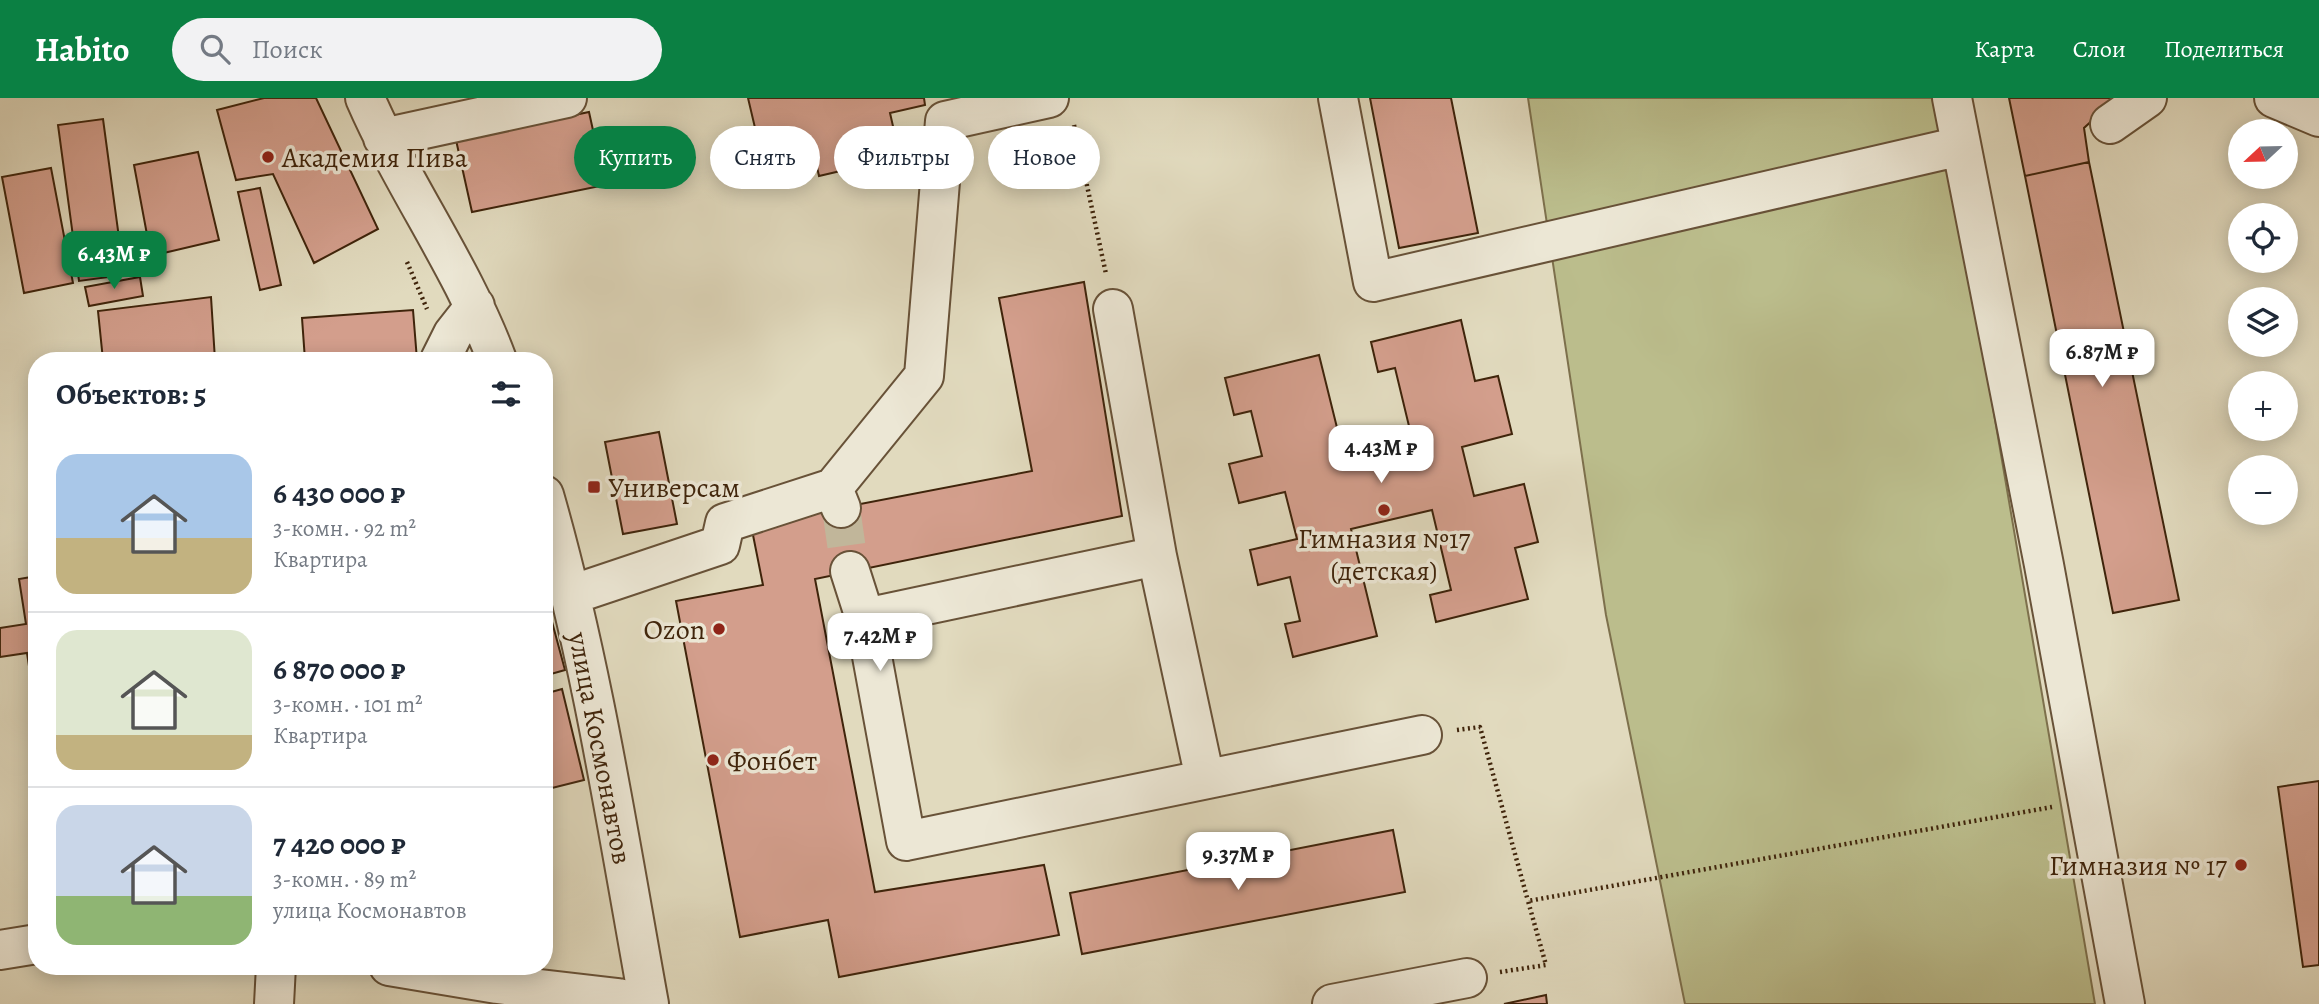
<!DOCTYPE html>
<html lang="ru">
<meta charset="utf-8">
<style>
body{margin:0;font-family:Alegreya,serif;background:#f2f2f3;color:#1f2937;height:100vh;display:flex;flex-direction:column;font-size:26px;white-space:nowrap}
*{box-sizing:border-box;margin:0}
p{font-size:23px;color:#747a83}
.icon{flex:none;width:38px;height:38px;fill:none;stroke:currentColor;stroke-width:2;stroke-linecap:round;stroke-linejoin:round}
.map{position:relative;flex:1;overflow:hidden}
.side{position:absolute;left:28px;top:254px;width:525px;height:623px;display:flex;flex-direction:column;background:#fff;border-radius:28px;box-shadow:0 4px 18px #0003}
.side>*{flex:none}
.hud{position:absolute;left:574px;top:28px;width:665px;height:63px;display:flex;gap:14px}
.needle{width:46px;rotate:248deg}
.controls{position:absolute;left:2228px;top:21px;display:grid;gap:14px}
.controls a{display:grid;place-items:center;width:70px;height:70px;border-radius:50%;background:#fff;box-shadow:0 4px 18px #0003;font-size:35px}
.price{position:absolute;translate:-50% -60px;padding:0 16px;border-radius:14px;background:#fff;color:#222;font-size:23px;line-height:46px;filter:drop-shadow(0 2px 4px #0008)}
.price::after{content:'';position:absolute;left:50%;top:42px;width:21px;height:16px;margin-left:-10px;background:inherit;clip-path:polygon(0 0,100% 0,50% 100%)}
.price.selected{background:#0b8043;color:#fff}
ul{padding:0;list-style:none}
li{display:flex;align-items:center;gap:21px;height:175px;padding:0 28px}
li+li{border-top:2px solid #e0e1e3}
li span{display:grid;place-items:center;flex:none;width:196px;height:140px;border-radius:21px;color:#555}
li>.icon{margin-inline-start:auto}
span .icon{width:84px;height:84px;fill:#fffc;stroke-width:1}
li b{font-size:30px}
h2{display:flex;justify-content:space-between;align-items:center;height:84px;padding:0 28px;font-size:30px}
.tag{padding:0 24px;border-radius:32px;background:#fff;box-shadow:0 4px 18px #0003;font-size:24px;line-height:63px}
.tag.selected{background:#0b8043;color:#fff}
header{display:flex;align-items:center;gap:42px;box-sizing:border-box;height:98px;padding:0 35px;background:#0b8043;color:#fff}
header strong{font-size:33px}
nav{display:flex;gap:38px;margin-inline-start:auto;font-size:24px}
.search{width:490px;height:63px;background:#f2f2f3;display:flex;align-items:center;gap:18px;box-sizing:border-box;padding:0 24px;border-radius:38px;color:#747a83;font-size:26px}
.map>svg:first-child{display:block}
</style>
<header>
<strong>Habito</strong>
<div class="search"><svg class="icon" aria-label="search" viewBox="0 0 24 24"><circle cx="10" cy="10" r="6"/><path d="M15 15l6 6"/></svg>Поиск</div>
<nav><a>Карта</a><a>Слои</a><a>Поделиться</a></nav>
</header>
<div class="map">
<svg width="2319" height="906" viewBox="0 0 2319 906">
<rect width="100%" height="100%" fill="#e1dabe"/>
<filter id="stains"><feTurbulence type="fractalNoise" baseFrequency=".00286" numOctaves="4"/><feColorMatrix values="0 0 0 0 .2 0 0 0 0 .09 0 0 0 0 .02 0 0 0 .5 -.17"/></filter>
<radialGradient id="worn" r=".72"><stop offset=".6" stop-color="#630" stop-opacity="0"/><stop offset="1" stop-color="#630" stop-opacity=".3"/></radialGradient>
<path fill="#bbbd8c" stroke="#7d704c" stroke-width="2" d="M1528 0H1940L2095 906H1685L1606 517Z"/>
<path fill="#d39e8c" stroke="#3f240b" stroke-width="2" d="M264 0H316L378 131 314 165 273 76 236 82 217 12Z
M748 0H924L925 7 890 15 895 37 870 43 875 65 819 78 814 56 764 68Z
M1370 0H1451L1478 135 1399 150Z
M2009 0H2117L2084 30 2089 64 2025 78Z
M589 14 605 87 472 114 456 42Z
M103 21 124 177 79 183 58 27Z
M198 54 219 142 151 158 134 67Z
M2089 64 2179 502 2113 515 2025 78Z
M51 70 73 185 24 195 2 79Z
M260 90 281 187 260 192 238 94Z
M140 179 143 198 89 208 85 189Z
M1084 184 1122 418 815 481 875 794 1044 767 1059 837 839 879 828 822 740 839 676 503 763 487 751 427 1032 373 999 200Z
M211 199 215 262H103L98 213Z
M413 212 417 262H305L302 220Z
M1461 222 1475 283 1498 278 1512 336 1462 349 1474 398 1524 386 1538 444 1515 450 1528 501 1436 524 1430 497 1451 492 1432 412 1351 431 1377 538 1293 559 1285 526 1300 523 1290 479 1258 487 1250 452 1297 441 1285 394 1239 405 1229 366 1262 358 1251 313 1234 317 1225 280 1319 257 1347 370 1415 353 1395 270 1378 274 1371 244Z
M659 334 677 426 623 436 605 344Z
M37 478V614H36L27 555 0 559V530L26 526 19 481Z
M548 509 565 572 544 578V510Z
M562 591 584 682 544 692V596Z
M2319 683V867L2303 869 2278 689Z
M1393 732 1405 794 1082 856 1070 795Z
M1546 897 1547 906H1504Z"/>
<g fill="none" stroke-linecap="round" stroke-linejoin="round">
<path stroke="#c1b69a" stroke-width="38" stroke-dasharray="38 19" stroke-linecap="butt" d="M841 410 850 473"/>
<defs>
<path id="minor" d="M365 0C404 90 463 170 497 262
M1338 0 1373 184 1961 48
M1952 0 2044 467 2125 906
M2274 0 2319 19
M2110 26 2147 0
M383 40 567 0
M440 262 453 236 475 208
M833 390 924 278 945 23 1049 0
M544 397C592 564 618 735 649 906
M1157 458 1205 681
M850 473 865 520 906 743 1422 637
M571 497 720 447 725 425 833 390 841 410
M865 520 1157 458 1113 211
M0 852 37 846
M389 868 497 886 618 900 643 906
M274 906 276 868
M1332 906 1467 880"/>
</defs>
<use href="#minor" stroke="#685238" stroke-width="42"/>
<path stroke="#3f240b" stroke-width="4.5" stroke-dasharray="2 3.5" stroke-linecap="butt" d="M1074 27 1106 176
M407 164 427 211
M1457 632 1480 629 1528 803
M1500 874 1546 867 1528 803 2052 709"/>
<use href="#minor" stroke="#ece7d5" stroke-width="38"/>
</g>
<g fill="#8f2418" stroke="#ece7d5" stroke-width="2.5">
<circle cx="268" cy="59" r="7"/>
<rect x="587" y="382" width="14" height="14" rx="3.5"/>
<circle cx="1384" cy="412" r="7"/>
<circle cx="719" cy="531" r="7"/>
<circle cx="713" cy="662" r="7"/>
<circle cx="2241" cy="767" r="7"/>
</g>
<g text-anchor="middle" stroke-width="7" stroke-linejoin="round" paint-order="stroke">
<g font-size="28" fill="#3f240b" stroke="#ece7d5" text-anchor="start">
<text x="282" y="69">Академия Пива</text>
<text x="608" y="399">Универсам</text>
<text x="1384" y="450" text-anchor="middle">Гимназия №17<tspan x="1384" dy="32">(детская)</tspan></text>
<text x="705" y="541" text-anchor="end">Ozon</text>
<text x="727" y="672">Фонбет</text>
<text x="2227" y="777" text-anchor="end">Гимназия № 17</text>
</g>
<g font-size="28" fill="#3f240b" stroke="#ece7d5">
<text transform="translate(601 650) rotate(79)" y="10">улица Космонавтов</text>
</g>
</g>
<rect width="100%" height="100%" filter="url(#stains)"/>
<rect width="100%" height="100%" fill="url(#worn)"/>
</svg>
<div class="controls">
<a><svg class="needle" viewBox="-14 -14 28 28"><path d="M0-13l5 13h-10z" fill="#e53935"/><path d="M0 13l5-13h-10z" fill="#747a83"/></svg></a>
<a><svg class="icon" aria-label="locate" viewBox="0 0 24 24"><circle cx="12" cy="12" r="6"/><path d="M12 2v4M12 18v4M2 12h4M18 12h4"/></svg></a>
<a><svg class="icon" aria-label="layers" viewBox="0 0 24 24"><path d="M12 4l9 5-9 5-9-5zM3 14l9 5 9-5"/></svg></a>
<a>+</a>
<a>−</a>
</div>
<b class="price selected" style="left:114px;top:193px">6.43M ₽</b>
<b class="price" style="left:2102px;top:291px">6.87M ₽</b>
<b class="price" style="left:1381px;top:387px">4.43M ₽</b>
<b class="price" style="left:880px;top:575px">7.42M ₽</b>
<b class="price" style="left:1238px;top:794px">9.37M ₽</b>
<div class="hud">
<a class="tag selected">Купить</a>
<a class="tag">Снять</a>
<a class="tag">Фильтры</a>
<a class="tag">Новое</a>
</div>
<section class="side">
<h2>Объектов: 5<svg class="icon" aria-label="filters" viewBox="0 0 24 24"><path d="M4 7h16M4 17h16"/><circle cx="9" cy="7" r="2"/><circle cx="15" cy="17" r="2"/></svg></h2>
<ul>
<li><span style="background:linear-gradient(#a9c7e8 60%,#c2b280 0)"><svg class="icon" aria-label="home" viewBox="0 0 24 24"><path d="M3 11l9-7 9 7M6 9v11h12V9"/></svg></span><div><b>6 430 000 ₽</b><p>3-комн. · 92 m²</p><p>Квартира</p></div></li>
<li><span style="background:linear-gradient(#dfe7d0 75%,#c2b280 0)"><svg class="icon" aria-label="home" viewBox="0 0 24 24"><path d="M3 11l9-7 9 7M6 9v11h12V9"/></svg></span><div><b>6 870 000 ₽</b><p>3-комн. · 101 m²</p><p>Квартира</p></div></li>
<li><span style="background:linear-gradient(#c9d6e8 65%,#8fb573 0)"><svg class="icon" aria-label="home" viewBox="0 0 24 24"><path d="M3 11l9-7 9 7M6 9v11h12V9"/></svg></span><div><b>7 420 000 ₽</b><p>3-комн. · 89 m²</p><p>улица Космонавтов</p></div></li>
</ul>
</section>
</div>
